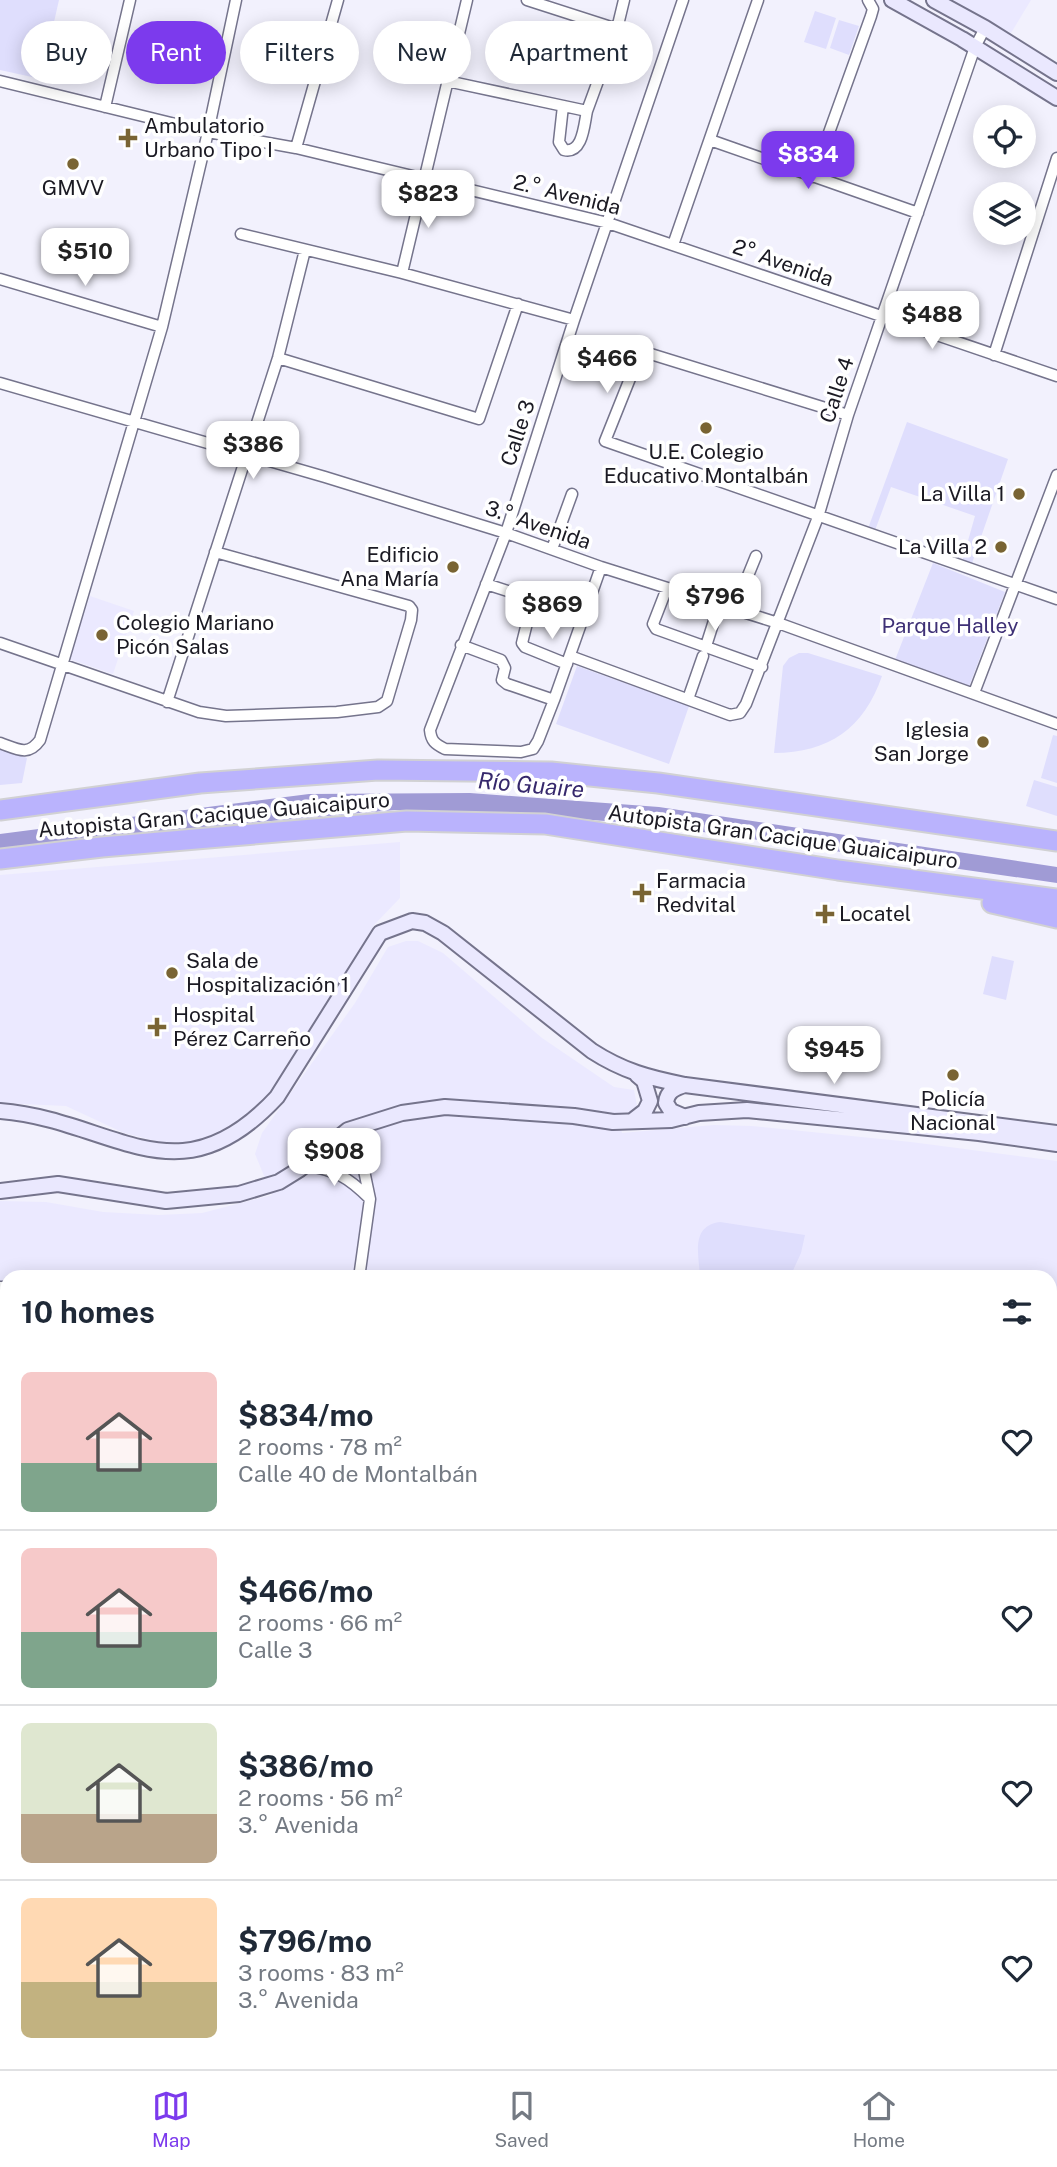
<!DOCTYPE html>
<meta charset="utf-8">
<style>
body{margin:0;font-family:"Public Sans",sans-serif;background:#f2f2f3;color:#1f2937;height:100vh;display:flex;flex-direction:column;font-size:26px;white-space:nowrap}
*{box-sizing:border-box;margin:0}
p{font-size:23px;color:#747a83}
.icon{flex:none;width:38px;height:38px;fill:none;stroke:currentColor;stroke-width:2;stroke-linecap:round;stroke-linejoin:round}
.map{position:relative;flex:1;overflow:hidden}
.drawer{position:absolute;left:0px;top:1270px;width:1057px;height:800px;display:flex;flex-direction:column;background:#fff;border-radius:21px 21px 0 0;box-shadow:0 4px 18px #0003}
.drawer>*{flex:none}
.top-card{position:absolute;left:21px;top:21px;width:700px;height:63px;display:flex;gap:14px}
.buttons{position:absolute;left:973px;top:105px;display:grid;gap:14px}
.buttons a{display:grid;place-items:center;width:63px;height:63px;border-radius:50%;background:#fff;box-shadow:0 4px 18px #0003;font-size:35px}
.price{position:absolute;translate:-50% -60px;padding:0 16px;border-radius:14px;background:#fff;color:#222;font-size:23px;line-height:46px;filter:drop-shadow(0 2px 4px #0008)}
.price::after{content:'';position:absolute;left:50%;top:42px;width:21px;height:16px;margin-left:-10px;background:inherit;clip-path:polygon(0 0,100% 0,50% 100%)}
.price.on{background:#7c3aed;color:#fff}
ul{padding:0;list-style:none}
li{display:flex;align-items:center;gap:21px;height:175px;padding:0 21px}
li+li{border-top:2px solid #e0e1e3}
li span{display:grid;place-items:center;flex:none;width:196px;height:140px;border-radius:10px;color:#555}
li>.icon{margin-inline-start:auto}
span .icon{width:84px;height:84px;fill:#fffc;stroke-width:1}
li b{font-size:30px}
h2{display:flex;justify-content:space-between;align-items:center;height:84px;padding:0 21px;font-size:30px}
.tag{padding:0 24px;border-radius:32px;background:#fff;box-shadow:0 4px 18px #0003;font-size:24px;line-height:63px}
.tag.on{background:#7c3aed;color:#fff}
.menu{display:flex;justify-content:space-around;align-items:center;height:98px;border-top:2px solid #e0e1e3;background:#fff;font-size:19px;color:#747a83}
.menu a{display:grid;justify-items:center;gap:4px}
.menu .on{color:#7c3aed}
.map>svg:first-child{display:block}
</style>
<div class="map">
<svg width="1057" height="2069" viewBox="0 0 1057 2069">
<rect width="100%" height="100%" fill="#f2f1fd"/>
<path fill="#ebe9ff" d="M948 0H1031L1011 33Z
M90 596 134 611 113 674 69 659Z
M400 842V898L374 925 348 973 281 1081 262 1103 230 1128 207 1139 185 1143 160 1142 124 1133 66 1106 0 1103V875Z
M406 941H418L443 953 542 1038 614 1087 634 1090 637 1106 635 1110 619 1122 622 1133 714 1125 752 1126 911 1142 1057 1161V2069H936L937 2063H1050V1278H7V1513L0 1510V1201L46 1202 103 1212 159 1215 202 1213 272 1195 255 1154 262 1133 355 1003 388 947Z"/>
<path fill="#dfdefd" d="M0 0H59L41 79 0 70Z
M815 11 836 18 826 49 804 42Z
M839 20 859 26 849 55 830 48Z
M907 422 1008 459 971 566 962 562 975 516 891 487 873 536 866 534Z
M933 563 1005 592 968 689 895 660Z
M799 653H808L882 676C864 728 829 753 774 753L783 666 789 658Z
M577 666 689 706 669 764 556 724Z
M1053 735 1057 736V783L1041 778Z
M0 748 27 758 22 783 0 785Z
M1034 780 1057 787V816L1026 806Z
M992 956 1014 961 1006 1000 983 994Z
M720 1222 805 1235 801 1253 790 1277H700C699 1255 690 1226 720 1222Z"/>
<path fill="#a09bd5" d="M470 793 659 807 1057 867V883L654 825 531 815 395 810 204 827 0 851V834L309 794Z"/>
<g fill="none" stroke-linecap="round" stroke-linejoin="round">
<defs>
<path id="street" d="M527 0 617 29
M0 81 208 132 296 148 608 223 1057 376
M447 81 587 111 617 29 624 0
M563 106 559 142 564 150C583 154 584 125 587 111
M105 107 130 0
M710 140 918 213
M296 148 338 0
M813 177 871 16 873 9 868 0
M241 234 402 273 574 320
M673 245 758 0
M402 273 467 0
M0 279 162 327
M994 355 1057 158
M278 358 479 419 518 304
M0 383 325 477 506 533 601 567 778 623 1057 724
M848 415 641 351 605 441 1057 599
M552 549 572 494
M601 567 554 700 538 741 533 749 521 752 445 749C435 744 431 741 430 730L506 533 574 320 683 0
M486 584 585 616
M667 588 653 624 656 629 762 667
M734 610 756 556
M528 619 522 643 525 647 567 664
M0 643 199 712 226 716 337 712 378 707 387 701 411 620 412 610 409 606 215 552
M461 645 501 660 505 668 502 680 507 684 554 700
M706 646 719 605
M570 656 730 715 740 713 746 704 818 517 848 415 975 47 985 28
M974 693 1057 475
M688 699 703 656
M167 702 278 358 305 250
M0 743C17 749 28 757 40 740L162 327 208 132 236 0
M348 1130 361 1156 370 1199 359 1278
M305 1165C335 1170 348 1177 369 1198
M0 1287H7
M0 1415 7 1416
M1050 1468 1057 1464
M0 1511 7 1515
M0 1674 7 1676
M1050 1710 1057 1711
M0 1752 7 1755
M0 1841 7 1843
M0 1914 7 1893
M0 1932 7 1934
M0 2014 7 2016
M138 2063 154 2069
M376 2063 392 2069
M603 2063 618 2069
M624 2063 640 2069
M652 2069 654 2063
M819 2069 826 2063
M974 2069 975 2063"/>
<path id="secondary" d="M892 0 962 39 1057 98
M934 0 985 28 1057 73
M685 1085C675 1088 667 1091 666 1103L671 1111 685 1117
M0 1111C114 1120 177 1205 277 1097L380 933 412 921 425 923 443 933 592 1051C623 1071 649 1078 685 1085L1057 1133
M632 1121 645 1111 650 1101 644 1081 637 1075
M0 1191 58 1184 166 1201 239 1194 279 1182 300 1169 348 1130 402 1113 445 1107 574 1116 613 1122 671 1120 699 1113 747 1110 979 1133 1057 1144"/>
<path id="highway" d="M0 810 200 783 378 770 551 772 658 783 1057 841
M0 859 102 847 407 821 545 824 838 870 1057 899
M992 903 1057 918"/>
</defs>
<use href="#street" stroke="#75748c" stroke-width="13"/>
<use href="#secondary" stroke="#75748c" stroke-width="18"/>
<use href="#highway" stroke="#d1d1d3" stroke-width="23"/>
<use href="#street" stroke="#fff" stroke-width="10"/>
<use href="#secondary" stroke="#eae8fe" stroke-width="14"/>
<use href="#highway" stroke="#bab3fd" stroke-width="19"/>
</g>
<g fill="#796433" stroke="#fff" stroke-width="2.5">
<path d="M124.5 127.5h7v7h7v7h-7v7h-7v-7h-7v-7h7z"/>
<circle cx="73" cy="164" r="7"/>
<circle cx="706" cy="428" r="7"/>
<circle cx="1019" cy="494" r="7"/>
<circle cx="1001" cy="547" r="7"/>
<circle cx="453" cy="567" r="7"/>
<circle cx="102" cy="635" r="7"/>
<circle cx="983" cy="742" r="7"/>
<path d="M638.5 882.5h7v7h7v7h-7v7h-7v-7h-7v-7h7z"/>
<path d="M821.5 903.5h7v7h7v7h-7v7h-7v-7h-7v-7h7z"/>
<circle cx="172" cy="973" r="7"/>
<path d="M153.5 1016.5h7v7h7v7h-7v7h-7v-7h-7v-7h7z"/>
<circle cx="953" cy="1075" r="7"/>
</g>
<g text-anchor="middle" stroke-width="7" stroke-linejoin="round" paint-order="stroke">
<g font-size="21" fill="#1b1a23" stroke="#fff" text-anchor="start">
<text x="144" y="133">Ambulatorio<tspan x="144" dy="24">Urbano Tipo I</tspan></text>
<text x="73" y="195" text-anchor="middle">GMVV</text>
<text x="706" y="459" text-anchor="middle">U.E. Colegio<tspan x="706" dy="24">Educativo Montalbán</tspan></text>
<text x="1005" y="501" text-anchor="end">La Villa 1</text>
<text x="987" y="554" text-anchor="end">La Villa 2</text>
<text x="439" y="562" text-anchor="end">Edificio<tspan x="439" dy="24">Ana María</tspan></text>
<text x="116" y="630">Colegio Mariano<tspan x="116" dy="24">Picón Salas</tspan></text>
<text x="969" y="737" text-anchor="end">Iglesia<tspan x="969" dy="24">San Jorge</tspan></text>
<text x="656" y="888">Farmacia<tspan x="656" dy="24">Redvital</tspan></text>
<text x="839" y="921">Locatel</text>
<text x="186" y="968">Sala de<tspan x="186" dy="24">Hospitalización 1</tspan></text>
<text x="173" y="1022">Hospital<tspan x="173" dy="24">Pérez Carreño</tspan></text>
<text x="953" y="1106" text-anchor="middle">Policía<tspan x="953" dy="24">Nacional</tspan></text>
</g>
<g font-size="21" fill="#1b1a23" stroke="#fff">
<text transform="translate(567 195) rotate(14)" y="7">2.° Avenida</text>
<text transform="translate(783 263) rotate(19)" y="7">2° Avenida</text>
<text transform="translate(837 390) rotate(-72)" y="7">Calle 4</text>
<text transform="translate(518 433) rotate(-72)" y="7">Calle 3</text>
<text transform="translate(538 525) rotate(19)" y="7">3.° Avenida</text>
<text transform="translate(214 815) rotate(-5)" y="7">Autopista Gran Cacique Guaicaipuro</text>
<text transform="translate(783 837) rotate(8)" y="7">Autopista Gran Cacique Guaicaipuro</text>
</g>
<g font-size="21" fill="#3f3176" stroke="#fff">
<text x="950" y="633">Parque Halley</text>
</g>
<g font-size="23" font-style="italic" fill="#36286c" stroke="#fff">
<text transform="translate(531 785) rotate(5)" y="8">Río Guaire</text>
</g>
</g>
</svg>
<div class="buttons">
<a><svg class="icon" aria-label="locate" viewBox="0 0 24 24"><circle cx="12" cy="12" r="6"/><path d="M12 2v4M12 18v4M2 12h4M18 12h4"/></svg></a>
<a><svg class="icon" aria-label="layers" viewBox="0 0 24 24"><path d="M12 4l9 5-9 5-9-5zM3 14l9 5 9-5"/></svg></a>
</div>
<b class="price on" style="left:808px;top:191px">$834</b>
<b class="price" style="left:428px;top:230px">$823</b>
<b class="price" style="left:85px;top:288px">$510</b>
<b class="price" style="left:932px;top:351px">$488</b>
<b class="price" style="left:607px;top:395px">$466</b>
<b class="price" style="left:253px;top:481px">$386</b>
<b class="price" style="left:715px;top:633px">$796</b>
<b class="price" style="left:552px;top:641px">$869</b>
<b class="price" style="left:834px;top:1086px">$945</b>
<b class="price" style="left:334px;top:1188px">$908</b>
<div class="top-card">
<a class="tag">Buy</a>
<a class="tag on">Rent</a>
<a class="tag">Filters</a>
<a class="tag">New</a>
<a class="tag">Apartment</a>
</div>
<section class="drawer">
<h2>10 homes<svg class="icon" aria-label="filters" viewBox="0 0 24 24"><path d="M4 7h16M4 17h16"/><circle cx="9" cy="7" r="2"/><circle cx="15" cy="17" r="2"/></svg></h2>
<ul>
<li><span style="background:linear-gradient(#f6c9c9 65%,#7fa58c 0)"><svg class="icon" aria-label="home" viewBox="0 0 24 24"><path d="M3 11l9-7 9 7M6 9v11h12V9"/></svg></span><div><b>$834/mo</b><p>2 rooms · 78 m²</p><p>Calle 40 de Montalbán</p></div><svg class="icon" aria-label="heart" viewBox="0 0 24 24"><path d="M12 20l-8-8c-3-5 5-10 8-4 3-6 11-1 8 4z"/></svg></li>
<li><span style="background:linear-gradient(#f6c9c9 60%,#7fa58c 0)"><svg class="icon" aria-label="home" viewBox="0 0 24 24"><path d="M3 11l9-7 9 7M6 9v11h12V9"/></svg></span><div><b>$466/mo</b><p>2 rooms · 66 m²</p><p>Calle 3</p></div><svg class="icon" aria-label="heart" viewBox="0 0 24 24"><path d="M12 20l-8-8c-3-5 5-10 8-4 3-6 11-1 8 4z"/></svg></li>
<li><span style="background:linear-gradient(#dfe7d0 65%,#b9a48a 0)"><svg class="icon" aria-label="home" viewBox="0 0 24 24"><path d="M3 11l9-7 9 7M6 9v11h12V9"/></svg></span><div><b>$386/mo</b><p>2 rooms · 56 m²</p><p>3.° Avenida</p></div><svg class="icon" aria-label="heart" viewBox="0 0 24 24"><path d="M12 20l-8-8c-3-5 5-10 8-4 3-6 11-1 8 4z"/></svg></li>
<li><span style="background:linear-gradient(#ffd9b3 60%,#c2b280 0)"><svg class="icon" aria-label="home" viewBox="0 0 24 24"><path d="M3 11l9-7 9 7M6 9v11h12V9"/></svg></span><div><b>$796/mo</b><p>3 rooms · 83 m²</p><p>3.° Avenida</p></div><svg class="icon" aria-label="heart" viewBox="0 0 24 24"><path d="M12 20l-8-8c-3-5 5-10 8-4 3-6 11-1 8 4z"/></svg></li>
</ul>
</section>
</div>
<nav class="menu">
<a class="on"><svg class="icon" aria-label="map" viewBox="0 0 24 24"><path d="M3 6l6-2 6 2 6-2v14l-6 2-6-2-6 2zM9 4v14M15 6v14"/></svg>Map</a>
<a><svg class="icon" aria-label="saved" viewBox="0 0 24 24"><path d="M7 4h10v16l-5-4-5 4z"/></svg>Saved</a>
<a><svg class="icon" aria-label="home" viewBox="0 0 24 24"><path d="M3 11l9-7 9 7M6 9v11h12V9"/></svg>Home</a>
</nav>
